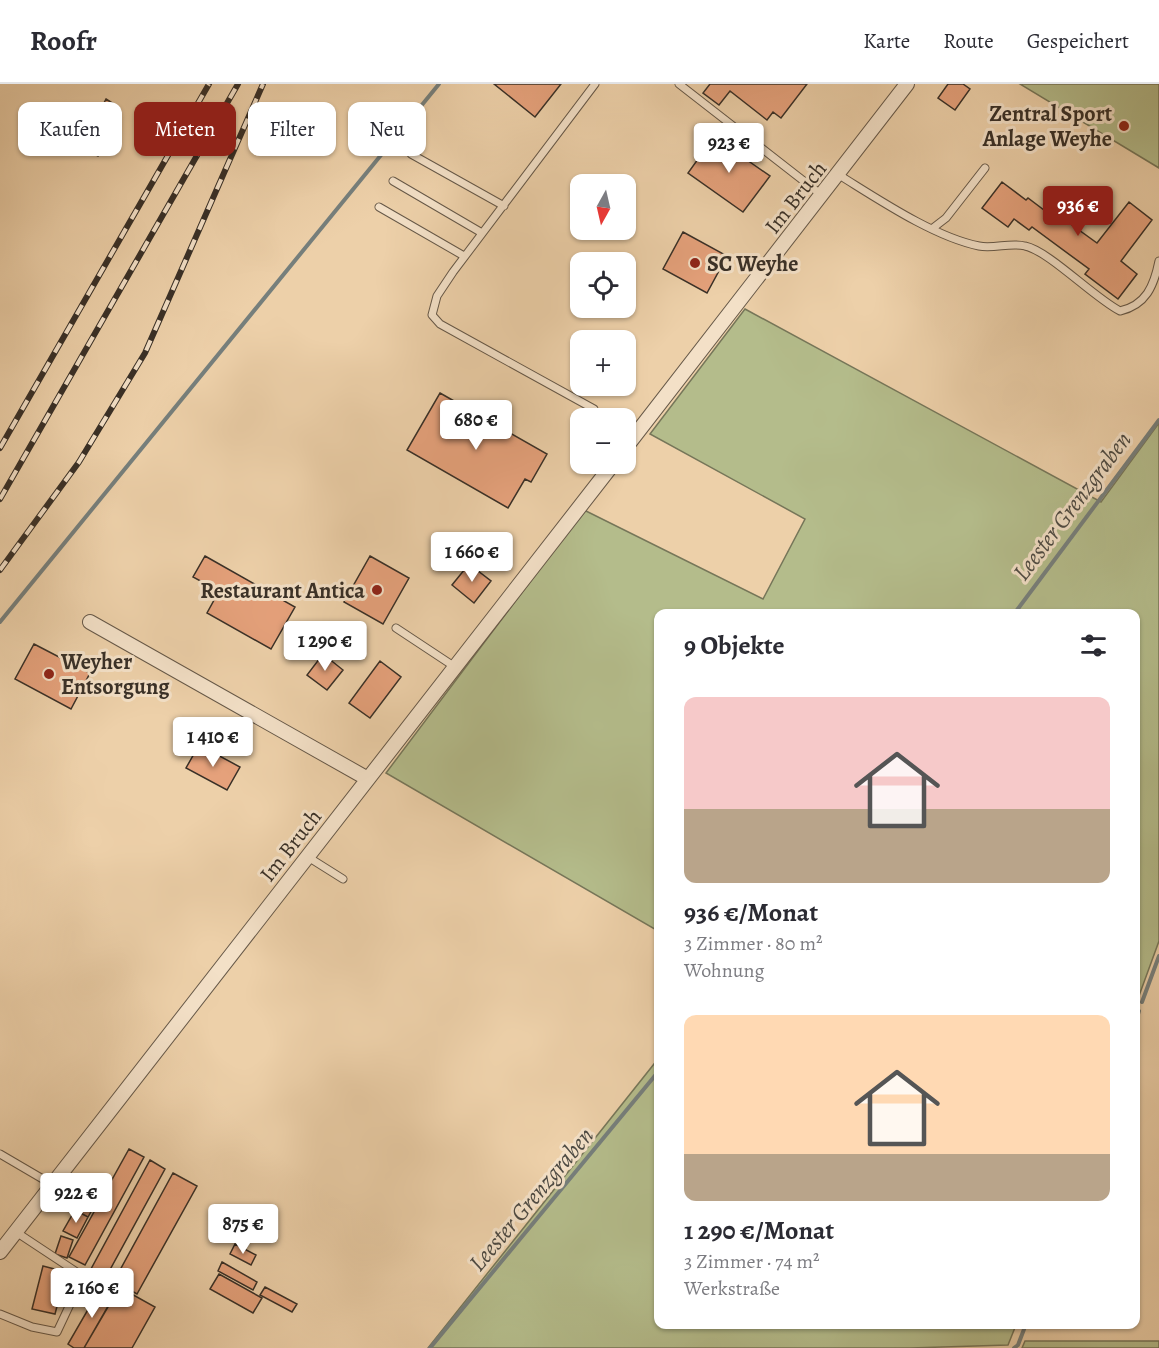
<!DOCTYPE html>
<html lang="de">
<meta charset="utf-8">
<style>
body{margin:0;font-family:Alegreya,serif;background:#f7f7f7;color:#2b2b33;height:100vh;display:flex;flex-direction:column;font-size:22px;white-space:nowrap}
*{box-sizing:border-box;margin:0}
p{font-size:20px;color:#7c7c81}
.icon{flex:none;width:33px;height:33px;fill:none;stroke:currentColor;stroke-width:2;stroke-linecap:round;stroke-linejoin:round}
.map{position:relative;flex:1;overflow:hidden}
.drawer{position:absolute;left:654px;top:525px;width:486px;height:720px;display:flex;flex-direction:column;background:#fff;border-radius:12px;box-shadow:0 2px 4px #0004}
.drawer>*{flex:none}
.guide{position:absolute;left:18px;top:18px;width:546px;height:54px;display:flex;gap:12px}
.needle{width:39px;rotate:188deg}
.controls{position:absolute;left:570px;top:90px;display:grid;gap:12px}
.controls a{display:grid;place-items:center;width:66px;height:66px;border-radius:12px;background:#fff;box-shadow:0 2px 4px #0004;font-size:30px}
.price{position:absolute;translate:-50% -51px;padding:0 14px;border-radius:6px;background:#fff;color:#222;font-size:20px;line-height:39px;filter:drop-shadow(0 2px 3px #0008)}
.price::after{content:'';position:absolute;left:50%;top:36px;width:18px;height:14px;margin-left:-9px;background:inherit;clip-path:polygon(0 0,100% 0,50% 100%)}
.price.current{background:#8f2418;color:#fff}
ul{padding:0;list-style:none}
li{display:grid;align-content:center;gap:12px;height:318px;padding:0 30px}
li span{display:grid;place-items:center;height:186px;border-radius:12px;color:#555}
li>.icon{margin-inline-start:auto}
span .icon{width:108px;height:108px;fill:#fffc;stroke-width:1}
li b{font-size:26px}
h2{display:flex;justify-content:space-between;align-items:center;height:72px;padding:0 30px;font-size:26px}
.tag{padding:0 21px;border-radius:12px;background:#fff;box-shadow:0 2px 4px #0004;font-size:21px;line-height:54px}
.tag.current{background:#8f2418;color:#fff}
header{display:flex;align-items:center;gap:36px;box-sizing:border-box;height:84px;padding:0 30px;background:#fff;border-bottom:2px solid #e1e1e2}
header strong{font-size:28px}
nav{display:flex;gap:33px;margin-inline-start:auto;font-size:21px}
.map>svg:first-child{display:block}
</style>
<header>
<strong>Roofr</strong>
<nav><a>Karte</a><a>Route</a><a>Gespeichert</a></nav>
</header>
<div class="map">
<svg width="1159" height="1264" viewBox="0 0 1159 1264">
<rect width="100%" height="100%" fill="#edd0a9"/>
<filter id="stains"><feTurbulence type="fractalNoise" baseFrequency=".00333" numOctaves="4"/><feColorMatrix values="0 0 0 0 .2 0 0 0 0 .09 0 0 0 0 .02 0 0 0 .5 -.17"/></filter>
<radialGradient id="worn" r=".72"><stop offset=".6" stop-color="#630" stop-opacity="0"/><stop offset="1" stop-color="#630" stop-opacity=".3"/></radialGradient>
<path fill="#b4bc8b" stroke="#767659" stroke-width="1.5" d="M1020 0H1159V84Z
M745 225 1101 418 1159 339V857L1136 920V530H658V847L386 689 584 426 763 515 805 435 650 350Z
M658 975V1240L1016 1241 1008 1261 910 1264H428Z
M1025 1257H1159V1264H1022Z"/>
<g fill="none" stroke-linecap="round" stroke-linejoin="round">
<path stroke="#767f7c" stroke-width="4" d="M1014 530 1159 336
M0 538 439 0
M1142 918 1159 872
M1136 937 1139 927
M430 1264 658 988
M1014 1264 1018 1261 1026 1240"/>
</g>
<path fill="#e5a17b" stroke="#393027" stroke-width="1.5" d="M494 0H561L535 33Z
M710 0H807L781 34 773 28 767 36 730 7 719 21 703 9Z
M948 0H963L970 5 955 26 938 14Z
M106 15 117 22 112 33 115 37 98 72 81 64Z
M723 53 737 69 770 92 743 128 688 89 703 68Z
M1002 98 1026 116 1028 114 1044 126 1047 123 1097 159 1129 118 1152 136 1121 177 1137 190 1118 215 1085 190 1089 185 1032 143 1029 146 1014 135 1008 143 982 124Z
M683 148 727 172 707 209 663 185Z
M440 309 547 370 531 398 525 395 508 424 407 366Z
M205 472 295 523 271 565 207 529 219 507 193 493Z
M370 472 409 494 383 540 344 518Z
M469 480 491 497 474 519 452 501Z
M34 560 90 589 71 625 15 595Z
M323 570 343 586 327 606 307 591Z
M380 577 401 593 370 634 349 619Z
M199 661 240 683 227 706 186 684Z
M129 1065 144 1073 85 1181 69 1173Z
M150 1076 165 1085 106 1193 91 1185Z
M173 1089 197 1102 137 1210 114 1197Z
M86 1105 100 1112 88 1133 75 1126Z
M75 1126 88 1133 77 1154 63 1147Z
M61 1152 73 1156 67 1174 55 1170Z
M235 1160 256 1171 251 1181 230 1170Z
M222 1178 257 1198 253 1206 218 1187Z
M43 1182 66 1188 55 1230 32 1225Z
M219 1190 262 1214 253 1229 210 1205Z
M101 1203 115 1211 84 1264H74L68 1260Z
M119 1203 155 1223 132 1264H84Z
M265 1203 297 1220 292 1228 260 1211Z"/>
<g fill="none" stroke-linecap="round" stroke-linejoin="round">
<defs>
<path id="service" d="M679 0 823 112
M411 70 504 122
M839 91C878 115 934 153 979 162 994 165 1011 158 1025 162 1049 167 1093 213 1120 227 1146 221 1154 202 1159 177
M393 97 482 149
M379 123 464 172
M933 144 946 134 985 84
M594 325 440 240 432 231 437 212 453 188 595 0
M396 544 455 583
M308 773 343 795
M0 1070 53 1101
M0 1230 32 1243 57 1248 81 1197 78 1189 16 1148"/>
<path id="minor" d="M626 363 907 0
M90 538 368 695
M0 1168 613 380"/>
</defs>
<use href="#service" stroke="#665848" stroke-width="9"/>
<use href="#minor" stroke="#665848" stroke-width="16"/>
<use href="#service" stroke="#f3e0c7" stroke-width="7"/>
<use href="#minor" stroke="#f3e0c7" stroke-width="14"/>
<defs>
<path id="rail" d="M0 364 209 0
M0 415 238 0
M0 486 79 378 145 269 263 0"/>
</defs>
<use href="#rail" stroke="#393027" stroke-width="6"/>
<use href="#rail" stroke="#f3e0c7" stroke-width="4" stroke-dasharray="11" stroke-linecap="butt"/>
</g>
<g fill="#8f2418" stroke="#f3e0c7" stroke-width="2">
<circle cx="1124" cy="42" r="6"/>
<circle cx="695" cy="179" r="6"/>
<circle cx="377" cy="506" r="6"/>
<circle cx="49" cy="590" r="6"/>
</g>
<g text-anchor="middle" stroke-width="6" stroke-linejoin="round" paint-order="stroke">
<g font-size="22" font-weight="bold" fill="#393027" stroke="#f3e0c7" text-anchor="end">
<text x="1112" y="37">Zentral Sport<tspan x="1112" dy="25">Anlage Weyhe</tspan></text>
<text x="707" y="187" text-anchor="start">SC Weyhe</text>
<text x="365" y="514">Restaurant Antica</text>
<text x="61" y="585" text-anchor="start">Weyher<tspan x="61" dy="25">Entsorgung</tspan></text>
</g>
<g font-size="22" fill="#393027" stroke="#f3e0c7">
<text transform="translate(795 113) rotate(-52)" y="8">Im Bruch</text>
<text transform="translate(290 761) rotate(-52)" y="8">Im Bruch</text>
</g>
<g font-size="24" font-style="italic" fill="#4d4a43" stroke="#f3e0c7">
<text transform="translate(1072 422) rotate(-53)" y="8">Leester Grenzgraben</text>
<text transform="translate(531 1115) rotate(-50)" y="8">Leester Grenzgraben</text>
</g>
</g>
<rect width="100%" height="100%" filter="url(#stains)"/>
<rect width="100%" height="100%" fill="url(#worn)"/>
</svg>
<div class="controls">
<a><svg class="needle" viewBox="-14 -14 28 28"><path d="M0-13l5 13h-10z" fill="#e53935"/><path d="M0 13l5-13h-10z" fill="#7c7c81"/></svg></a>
<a><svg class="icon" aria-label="locate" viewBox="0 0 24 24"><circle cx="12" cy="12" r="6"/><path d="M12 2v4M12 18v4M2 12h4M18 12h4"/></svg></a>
<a>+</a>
<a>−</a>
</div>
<b class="price" style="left:729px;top:90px">923 €</b>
<b class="price current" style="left:1078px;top:153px">936 €</b>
<b class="price" style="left:476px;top:367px">680 €</b>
<b class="price" style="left:472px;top:499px">1 660 €</b>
<b class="price" style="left:325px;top:588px">1 290 €</b>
<b class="price" style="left:213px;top:684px">1 410 €</b>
<b class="price" style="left:76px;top:1140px">922 €</b>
<b class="price" style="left:243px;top:1171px">875 €</b>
<b class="price" style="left:92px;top:1235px">2 160 €</b>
<div class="guide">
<a class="tag">Kaufen</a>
<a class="tag current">Mieten</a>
<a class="tag">Filter</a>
<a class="tag">Neu</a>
</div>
<section class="drawer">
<h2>9 Objekte<svg class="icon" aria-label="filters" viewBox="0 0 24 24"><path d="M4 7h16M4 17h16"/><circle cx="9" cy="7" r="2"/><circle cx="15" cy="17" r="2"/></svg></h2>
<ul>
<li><span style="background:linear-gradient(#f6c9c9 60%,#b9a48a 0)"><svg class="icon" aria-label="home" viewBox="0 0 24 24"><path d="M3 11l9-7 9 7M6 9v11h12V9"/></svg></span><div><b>936 €/Monat</b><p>3 Zimmer · 80 m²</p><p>Wohnung</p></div></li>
<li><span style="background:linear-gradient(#ffd9b3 75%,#b9a48a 0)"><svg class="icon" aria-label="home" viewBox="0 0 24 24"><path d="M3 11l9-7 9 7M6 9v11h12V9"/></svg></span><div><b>1 290 €/Monat</b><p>3 Zimmer · 74 m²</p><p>Werkstraße</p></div></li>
</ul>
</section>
</div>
